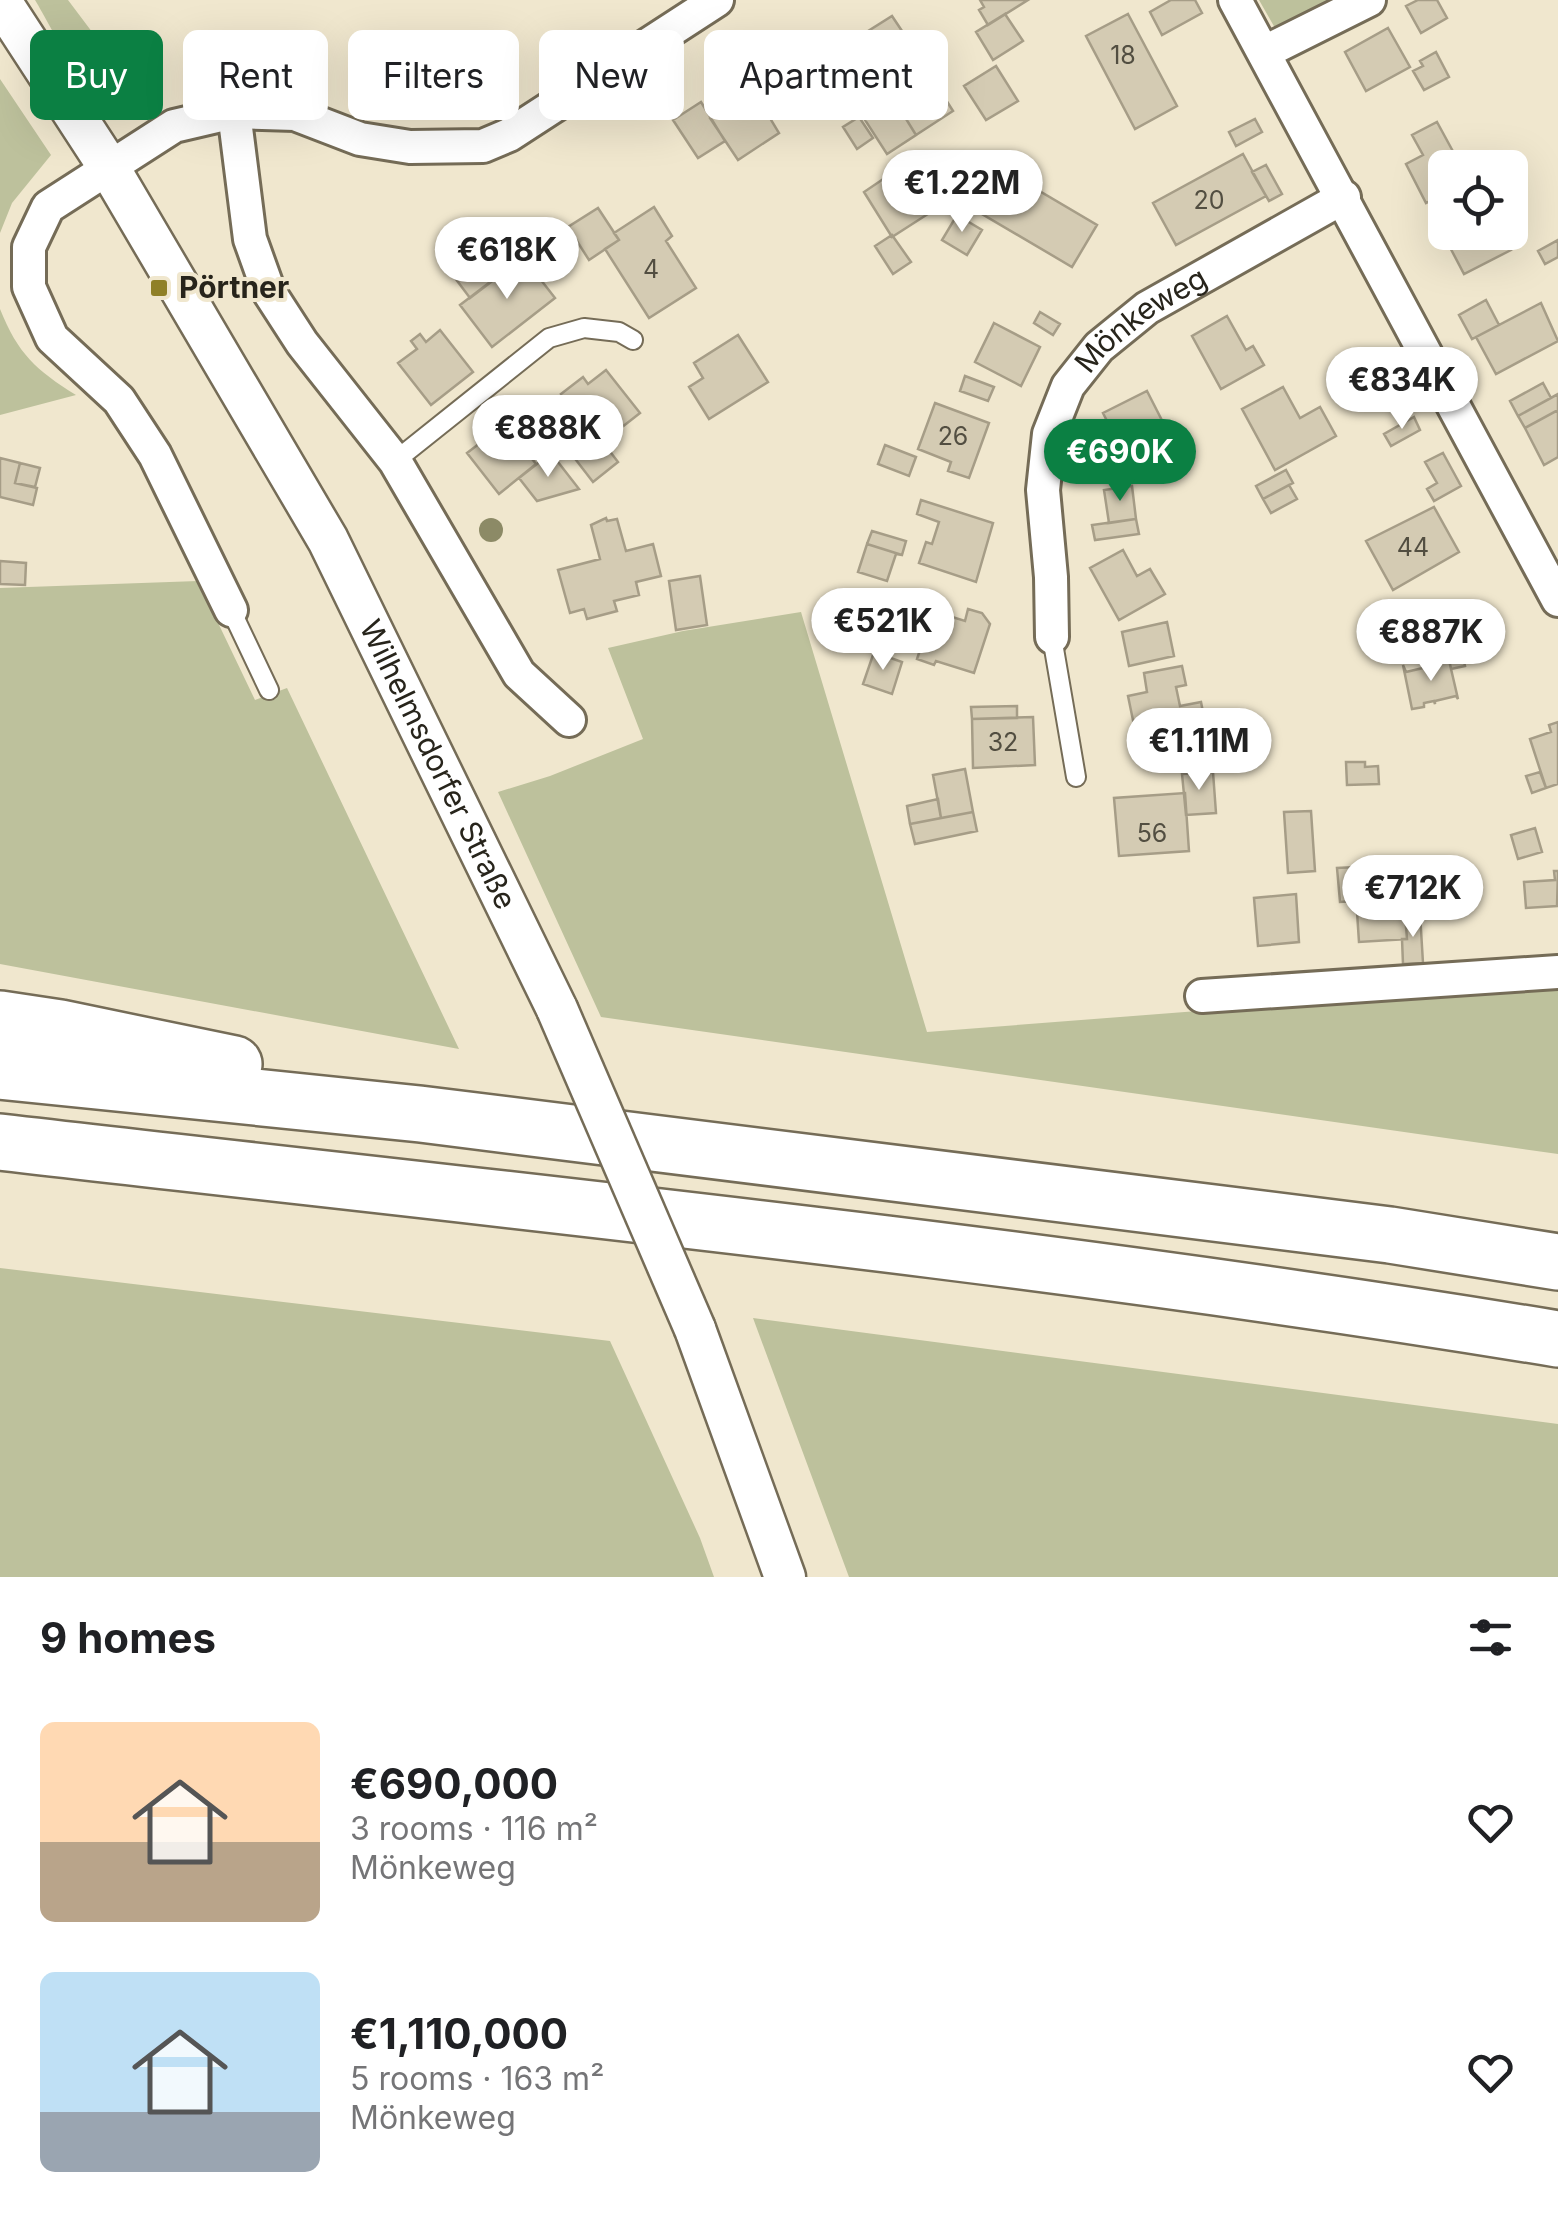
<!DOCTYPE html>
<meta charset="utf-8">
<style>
body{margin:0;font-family:Inter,sans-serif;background:#f2f2f2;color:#202124;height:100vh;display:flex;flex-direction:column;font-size:38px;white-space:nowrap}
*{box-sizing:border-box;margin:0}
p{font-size:32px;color:#757577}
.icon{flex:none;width:55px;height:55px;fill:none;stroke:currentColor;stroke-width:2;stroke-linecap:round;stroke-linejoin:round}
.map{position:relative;height:1577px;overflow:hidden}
.side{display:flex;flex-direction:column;background:#fff;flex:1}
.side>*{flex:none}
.top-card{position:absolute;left:30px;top:30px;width:1000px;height:90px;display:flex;gap:20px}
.tools{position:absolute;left:1428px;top:150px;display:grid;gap:20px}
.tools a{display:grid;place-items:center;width:100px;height:100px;border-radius:15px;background:#fff;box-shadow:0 10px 40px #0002;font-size:50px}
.price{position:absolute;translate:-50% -85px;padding:0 22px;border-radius:35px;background:#fff;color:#222;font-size:32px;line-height:65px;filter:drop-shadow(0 2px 5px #0008)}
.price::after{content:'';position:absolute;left:50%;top:60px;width:30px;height:22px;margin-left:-15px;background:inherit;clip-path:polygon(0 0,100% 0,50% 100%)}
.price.on{background:#0b8043;color:#fff}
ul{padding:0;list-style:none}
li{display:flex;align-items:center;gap:30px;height:250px;padding:0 40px}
li span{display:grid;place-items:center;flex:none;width:280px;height:200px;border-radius:15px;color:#555}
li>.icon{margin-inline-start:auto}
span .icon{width:120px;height:120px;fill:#fffc;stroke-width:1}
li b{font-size:42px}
h2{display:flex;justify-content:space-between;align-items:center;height:120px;padding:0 40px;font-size:42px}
.chip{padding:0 35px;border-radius:15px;background:#fff;box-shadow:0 10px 40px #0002;font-size:35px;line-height:90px}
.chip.on{background:#0b8043;color:#fff}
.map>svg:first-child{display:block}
</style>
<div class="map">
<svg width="1558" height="1577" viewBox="0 0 1558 1577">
<rect width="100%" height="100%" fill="#f0e7ce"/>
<path fill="#bdc19c" d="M35 0H68L153 113C143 115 132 120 122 117 91 109 52 28 35 0Z
M1259 0H1332L1275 28Z
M0 79 51 155 12 203 0 233Z
M0 309C18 354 36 370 76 395L0 415Z
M198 581 255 700 287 688 459 1049 0 964V588Z
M801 612 927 1032 1558 983V1154L601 1017 498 792 550 776 643 739 608 648 683 631Z
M0 1268 610 1341 700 1538 714 1577H0Z
M753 1318 1558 1424V1577H849Z"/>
<path fill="#d4cbb3" stroke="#a69d87" stroke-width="2.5" d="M980 0H1028L988 25 979 10 984 7Z
M1171 0H1195L1202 13 1162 35 1150 12Z
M1418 0H1437L1447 18 1421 33 1406 6Z
M1005 14 1023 41 993 60 976 32Z
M1128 14 1177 106 1135 129 1086 36Z
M892 16 906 37 868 62 854 40Z
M1388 28 1410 67 1366 91 1345 52Z
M906 37 953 111 916 135 895 101 884 108 858 67Z
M1436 52 1449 77 1424 90 1413 71 1423 66 1420 61Z
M996 66 1018 101 986 120 964 86Z
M753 90 779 133 738 160 710 118Z
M895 101 916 135 887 154 865 120Z
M701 102 725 141 698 158 673 120Z
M859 117 873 138 857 149 843 127Z
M1255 119 1262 132 1236 146 1229 132Z
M1437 122 1462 168H1445V193L1426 203 1406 164 1423 155 1412 135Z
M1243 154 1266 196 1176 245 1153 203Z
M1016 161 1033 171 1026 183 1097 225 1072 267 982 214Z
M1266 165 1282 194 1269 201 1252 172Z
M901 167 917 191 922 192 929 202 931 212 892 237 864 192Z
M654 207 672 236 666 241 696 288 649 318 605 249 619 240 614 233Z
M598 208 619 240 589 260 568 227Z
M957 215 982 230 967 255 942 240Z
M1450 232H1502L1511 250 1464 274 1444 236Z
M892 235 911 262 893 274 875 246Z
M1558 240V257L1545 264 1538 251Z
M460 243 491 282 470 298 440 258Z
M487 253 502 273 491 282 475 262Z
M523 257 555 298 492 347 460 305Z
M1486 300 1499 325 1472 339 1459 315Z
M1541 303 1558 341 1496 374 1476 337Z
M1040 312 1060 324 1053 335 1034 323Z
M1227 316 1246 350 1253 346 1264 365 1221 389 1192 336Z
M994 323 1040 347 1021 386 975 362Z
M440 330 473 372 431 405 398 363 417 349 411 341 420 334 426 342Z
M738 335 768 382 709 419 689 387 703 378 694 363Z
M606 370 640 413 603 442 592 428 589 430 561 394 583 377 588 384Z
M965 376 994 387 988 401 960 391Z
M1543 383 1551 398 1518 416 1510 401Z
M1283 387 1300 418 1320 407 1336 436 1275 470 1242 409Z
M1147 391 1174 444 1130 466 1103 413Z
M1558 394V410L1525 428 1518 416Z
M935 403 989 423 969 478 948 471 951 462 918 449Z
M1558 410V457L1544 465 1525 428Z
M1414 417 1420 430 1391 446 1384 434Z
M505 424 536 464 499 494 467 453Z
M592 428 618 462 593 482 566 447Z
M885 445 916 457 909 476 878 464Z
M551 453 579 489 537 501 519 478Z
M1443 453 1461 486 1434 501 1427 489 1437 483 1425 462Z
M0 458 20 463 15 483 37 488 33 505 0 497Z
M20 463 40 468 35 487 15 483Z
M1286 470 1293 483 1263 499 1256 486Z
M1289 485 1297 499 1271 513 1263 499Z
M1132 486 1136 519 1109 523 1104 490Z
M921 500 993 523 976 582 919 563 926 542 932 544 939 522 917 514Z
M1434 507 1459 552 1393 590 1366 541Z
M606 518 607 521 617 519 626 551 653 544 661 576 636 582 639 595 614 601 617 611 587 619 584 609 570 613 558 570 600 559 591 525Z
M1136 519 1139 534 1095 540 1092 525Z
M872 531 906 541 902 555 867 544Z
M867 544 902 555 896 554 887 581 858 572Z
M1123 550 1137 576 1150 569 1165 594 1119 620 1090 568Z
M0 561 26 563 25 585 0 584Z
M700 576 707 625 676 630 669 581Z
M968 609 982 613 990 624 974 673 936 661 934 665 917 659 933 611 965 621Z
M1167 622 1174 656 1129 666 1122 632Z
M1460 642 1465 666 1451 669 1446 644Z
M874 652 902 662 892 694 863 684Z
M1448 656 1458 699 1456 696 1435 701V704L1434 701 1424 703V707L1412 709 1403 665 1406 672 1427 667 1425 660 1427 663 1448 659Z
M1182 666 1186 685 1176 687 1180 706 1201 702 1210 748 1142 761 1138 743 1143 742 1140 729 1135 730 1128 696 1147 692 1144 673Z
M1017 706V718L972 719 971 707Z
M1033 717 1035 765 973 768 972 719Z
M1558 722V784L1546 788 1530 739 1551 732 1549 725Z
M1346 762H1365V767L1378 766 1379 784 1347 785Z
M965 769 973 812 941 818 933 775Z
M1213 772 1216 813 1186 815 1182 774Z
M1540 772 1546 788 1532 793 1526 776Z
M1185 793 1189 851 1119 856 1114 798Z
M938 799 941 818 910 824 907 806Z
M1311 811 1315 871 1288 873 1284 812Z
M973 812 977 831 915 844 910 824Z
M1535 828 1542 852 1518 859 1511 835Z
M1356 867 1355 901 1340 902 1337 868Z
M1554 871H1558L1557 906 1526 908 1524 882 1555 880Z
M1402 879 1407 939 1359 942 1355 882Z
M1296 894 1299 942 1258 946 1254 898Z
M1420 913 1423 963 1403 964 1402 939H1407L1405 914Z"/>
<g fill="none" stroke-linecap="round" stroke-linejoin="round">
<defs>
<path id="service" d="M395 461 549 338 584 328 619 332 633 340
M231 610 269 690
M1052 637 1076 777"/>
<g id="minor">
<path d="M1235 0 1558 600"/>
<path d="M1265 52 1369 0"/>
<path d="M234 112 250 239 269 292 302 343 395 461 519 674 569 720"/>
<path d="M231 610 155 455 119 400 52 338 29 287V247L48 207 174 126 234 112 295 114 360 139 410 147 483 146 509 135 717 0"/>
<path id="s1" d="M1052 637 1051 577 1043 490 1049 434 1068 386 1099 347 1147 308 1344 197"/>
<path d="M1202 996 1558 972"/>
</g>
<g id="tertiary">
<path id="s2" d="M0 0 108 166 328 540 557 1009"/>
<path d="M695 1329 785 1577"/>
</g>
<path id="motorway" d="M0 1019 60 1028 234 1064
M0 1071 420 1114 1390 1235 1558 1262
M0 1142C520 1202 1042 1254 1558 1339"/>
</defs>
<use href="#service" stroke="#756c57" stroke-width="22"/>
<use href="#minor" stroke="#756c57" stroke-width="38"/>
<use href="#tertiary" stroke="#756c57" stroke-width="45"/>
<use href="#motorway" stroke="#756c57" stroke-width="60"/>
<use href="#service" stroke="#fff" stroke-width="18"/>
<use href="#minor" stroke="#fff" stroke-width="32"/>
<use href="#tertiary" stroke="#fff" stroke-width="40"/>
<use href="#motorway" stroke="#fff" stroke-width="55"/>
<defs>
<path id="tertiary-bridge" d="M557 1009 695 1329"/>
</defs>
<use href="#tertiary-bridge" stroke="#756c57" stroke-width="45" stroke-linecap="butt"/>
<use href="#tertiary-bridge" stroke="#fff" stroke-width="40"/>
</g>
<circle fill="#8c8a66" cx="491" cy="530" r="12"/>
<rect fill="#8f8027" stroke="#f0e7ce" stroke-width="4" x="149" y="278" width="20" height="20" rx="5"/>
<g text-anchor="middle" stroke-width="8" stroke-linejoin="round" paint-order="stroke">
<g font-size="25" fill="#524e41">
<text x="1123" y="64">18</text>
<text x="1209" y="209">20</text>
<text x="651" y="278">4</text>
<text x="953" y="445">26</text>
<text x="1413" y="556">44</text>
<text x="1003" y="751">32</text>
<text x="1152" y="842">56</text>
</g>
<g font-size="30" font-weight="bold" fill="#27241b" stroke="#f0e7ce" text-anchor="start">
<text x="179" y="298">Pörtner</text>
</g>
<g font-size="30" fill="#27241b" stroke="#f0e7ce">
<text dy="10" stroke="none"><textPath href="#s1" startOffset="355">Mönkeweg</textPath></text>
<text dy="10" stroke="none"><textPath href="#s2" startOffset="882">Wilhelmsdorfer Straße</textPath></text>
</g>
</g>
</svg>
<div class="tools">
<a><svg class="icon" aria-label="locate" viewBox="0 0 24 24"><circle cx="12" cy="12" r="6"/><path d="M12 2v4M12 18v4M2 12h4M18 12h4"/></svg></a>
</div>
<b class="price" style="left:962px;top:235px">€1.22M</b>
<b class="price" style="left:507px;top:302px">€618K</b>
<b class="price" style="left:1402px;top:432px">€834K</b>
<b class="price" style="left:548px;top:480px">€888K</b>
<b class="price on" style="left:1120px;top:504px">€690K</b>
<b class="price" style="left:883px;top:673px">€521K</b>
<b class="price" style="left:1431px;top:684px">€887K</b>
<b class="price" style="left:1199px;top:793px">€1.11M</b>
<b class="price" style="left:1413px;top:940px">€712K</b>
<div class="top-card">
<a class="chip on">Buy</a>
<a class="chip">Rent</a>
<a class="chip">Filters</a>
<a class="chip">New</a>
<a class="chip">Apartment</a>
</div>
</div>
<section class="side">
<h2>9 homes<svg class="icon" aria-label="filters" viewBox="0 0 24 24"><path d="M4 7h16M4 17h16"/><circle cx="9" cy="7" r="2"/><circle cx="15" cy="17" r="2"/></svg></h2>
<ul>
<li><span style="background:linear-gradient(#ffd9b3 60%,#b9a48a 0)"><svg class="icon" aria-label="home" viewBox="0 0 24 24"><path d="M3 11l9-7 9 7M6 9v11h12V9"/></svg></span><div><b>€690,000</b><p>3 rooms · 116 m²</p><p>Mönkeweg</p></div><svg class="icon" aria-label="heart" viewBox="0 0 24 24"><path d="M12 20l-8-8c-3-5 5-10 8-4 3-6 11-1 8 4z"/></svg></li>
<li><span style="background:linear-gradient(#bfe0f5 70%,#9aa5b1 0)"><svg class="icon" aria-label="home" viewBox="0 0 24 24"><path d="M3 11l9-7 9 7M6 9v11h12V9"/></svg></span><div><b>€1,110,000</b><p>5 rooms · 163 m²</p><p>Mönkeweg</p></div><svg class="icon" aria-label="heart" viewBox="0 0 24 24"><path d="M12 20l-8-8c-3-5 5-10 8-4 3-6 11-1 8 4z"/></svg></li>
</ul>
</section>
